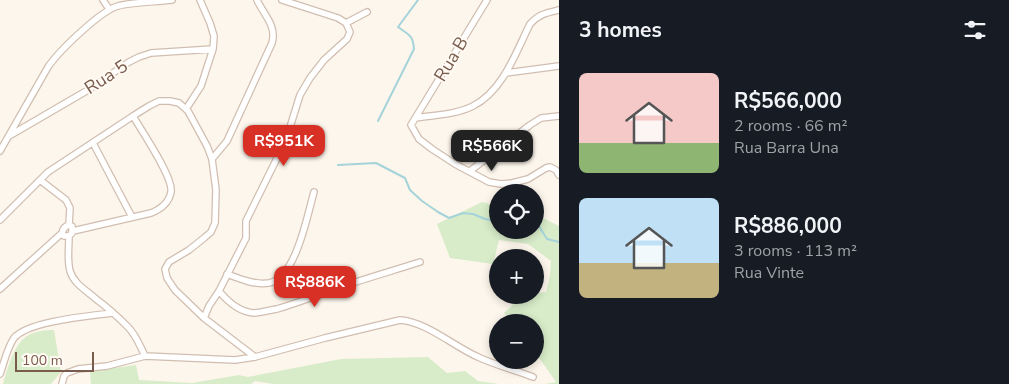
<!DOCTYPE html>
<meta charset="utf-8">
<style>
body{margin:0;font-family:"Nunito Sans",sans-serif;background:#242831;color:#f1f3f6;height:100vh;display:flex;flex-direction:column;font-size:19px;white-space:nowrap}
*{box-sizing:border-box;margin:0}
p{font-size:16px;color:#9ea1a6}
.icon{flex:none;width:28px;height:28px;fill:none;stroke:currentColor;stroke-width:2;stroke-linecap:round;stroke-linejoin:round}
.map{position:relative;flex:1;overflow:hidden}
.side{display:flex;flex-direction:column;background:#171b24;width:450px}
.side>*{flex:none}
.controls{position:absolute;left:489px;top:184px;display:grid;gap:10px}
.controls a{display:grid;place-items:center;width:55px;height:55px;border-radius:50%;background:#171b24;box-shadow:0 2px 8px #0003;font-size:25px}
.scale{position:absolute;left:15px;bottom:12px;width:79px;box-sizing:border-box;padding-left:5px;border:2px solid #7a5c4d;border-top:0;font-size:14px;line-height:18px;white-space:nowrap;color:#7a5c4d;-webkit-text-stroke:4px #fffaf3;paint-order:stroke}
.price{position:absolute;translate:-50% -42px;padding:0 11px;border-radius:10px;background:#d93025;color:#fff;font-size:16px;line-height:32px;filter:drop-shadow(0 1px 2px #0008)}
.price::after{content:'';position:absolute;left:50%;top:30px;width:15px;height:11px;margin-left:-8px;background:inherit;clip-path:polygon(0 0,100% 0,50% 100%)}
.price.active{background:#222;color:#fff}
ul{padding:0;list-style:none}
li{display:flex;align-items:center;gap:15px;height:125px;padding:0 20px}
li span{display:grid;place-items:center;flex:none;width:140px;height:100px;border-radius:8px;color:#555}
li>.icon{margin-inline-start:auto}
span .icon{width:60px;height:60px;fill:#fffc;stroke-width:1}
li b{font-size:21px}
h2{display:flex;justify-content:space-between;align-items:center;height:60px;padding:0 20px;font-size:21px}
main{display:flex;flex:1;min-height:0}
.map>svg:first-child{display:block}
</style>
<main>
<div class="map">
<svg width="559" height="384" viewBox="0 0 559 384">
<rect width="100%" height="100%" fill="#fdf6ec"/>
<path fill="#d8ecc9" d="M482 202 497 206 498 230H535V214L559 226V384H545L556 382 535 352V322H512L504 313 523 295H535V293L546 292 550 275 551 261 528 244 499 240 493 264 450 258 437 224Z
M54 330 61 372 51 384H3C7 370 14 344 27 336 35 331 45 330 54 330Z
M428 357 447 373 465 371 478 381 499 384H273L255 381 251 384H91L90 371 136 365 139 380 192 383 239 375 248 377 341 359Z"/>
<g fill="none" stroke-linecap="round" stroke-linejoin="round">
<path stroke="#a5d3da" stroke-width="2" d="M378 121 414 49C413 35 409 35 398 27L418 0
M338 165 376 163 405 178 410 190 422 201 438 212 449 218 463 213 473 214 485 219 498 221
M535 220 547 239 559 242"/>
<defs>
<path id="minor" d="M103 0 109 9
M282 0 338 18 346 23
M487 0 411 125 419 139 432 149 455 164 489 182 501 184 512 183 528 179 546 168 550 167 556 170 559 175
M346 23 367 12
M506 73 559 66
M186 109 201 86 213 49 214 36 210 23 200 0
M416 118C434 115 455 115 473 106 503 91 516 52 530 24 539 14 546 13 559 10
M9 136 88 90 129 62 139 57 151 53 213 49
M93 143 132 217
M0 151 48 67C59 51 100 11 118 6 132 2 156 2 172 0
M212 159 227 141 272 43C277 26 264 15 257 0
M470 171 530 125 541 118 559 116
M40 180 66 200 70 208 69 225
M0 220 48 172 133 116 149 106 159 101H170L179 103 188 111 207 146 212 159 216 190 215 223 211 232 204 238 189 250 169 262 165 269 167 278 175 290 204 318 255 357
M69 225 72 226V233L69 236H64L62 233C63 229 65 226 69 225Z
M73 231 151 213C161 209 169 203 171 192 174 178 141 130 133 116
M69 236C69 247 67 260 70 271 74 284 86 290 96 299 107 307 118 317 128 327 136 335 140 346 145 356
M227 274C240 279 254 285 269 283 296 278 307 216 314 192
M0 289 62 233
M219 291C228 302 239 312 254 313 261 313 269 310 277 309 297 303 316 296 335 289 363 279 392 271 420 262
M204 318 209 306 219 291 246 238V221L286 140 300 95 310 78 324 60 347 39 350 32 346 23
M0 374C4 363 7 348 14 338 28 321 90 316 112 313
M62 384 64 376 67 373 78 369 107 366 145 356 235 360 255 357 325 338 400 320C427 322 453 346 478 357 495 365 515 370 533 377"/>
</defs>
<use href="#minor" stroke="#d1beb0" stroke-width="8"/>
<use href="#minor" stroke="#fff" stroke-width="5.5"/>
</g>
<g text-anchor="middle" stroke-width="4" stroke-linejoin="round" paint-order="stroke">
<g font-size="18" fill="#7a5c4d" stroke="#fffaf3">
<text transform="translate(451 59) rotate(-59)" y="6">Rua B</text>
<text transform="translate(106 77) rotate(-33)" y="6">Rua 5</text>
</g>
</g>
</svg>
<div class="controls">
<a><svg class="icon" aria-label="locate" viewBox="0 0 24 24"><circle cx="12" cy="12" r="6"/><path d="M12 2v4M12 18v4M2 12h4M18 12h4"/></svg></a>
<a>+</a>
<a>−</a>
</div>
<div class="scale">100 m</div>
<b class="price" style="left:284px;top:167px">R$951K</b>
<b class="price active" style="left:492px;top:172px">R$566K</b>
<b class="price" style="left:315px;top:308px">R$886K</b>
</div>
<section class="side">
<h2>3 homes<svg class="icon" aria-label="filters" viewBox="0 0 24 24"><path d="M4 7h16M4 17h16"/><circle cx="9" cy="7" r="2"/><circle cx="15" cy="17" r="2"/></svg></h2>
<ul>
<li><span style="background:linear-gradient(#f6c9c9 70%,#8fb573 0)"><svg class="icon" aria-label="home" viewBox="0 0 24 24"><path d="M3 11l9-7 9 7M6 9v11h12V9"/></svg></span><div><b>R$566,000</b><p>2 rooms · 66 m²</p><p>Rua Barra Una</p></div></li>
<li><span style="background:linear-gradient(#bfe0f5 65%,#c2b280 0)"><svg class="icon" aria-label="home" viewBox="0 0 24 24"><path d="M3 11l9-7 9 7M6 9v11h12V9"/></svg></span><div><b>R$886,000</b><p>3 rooms · 113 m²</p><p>Rua Vinte</p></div></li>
</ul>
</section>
</main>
